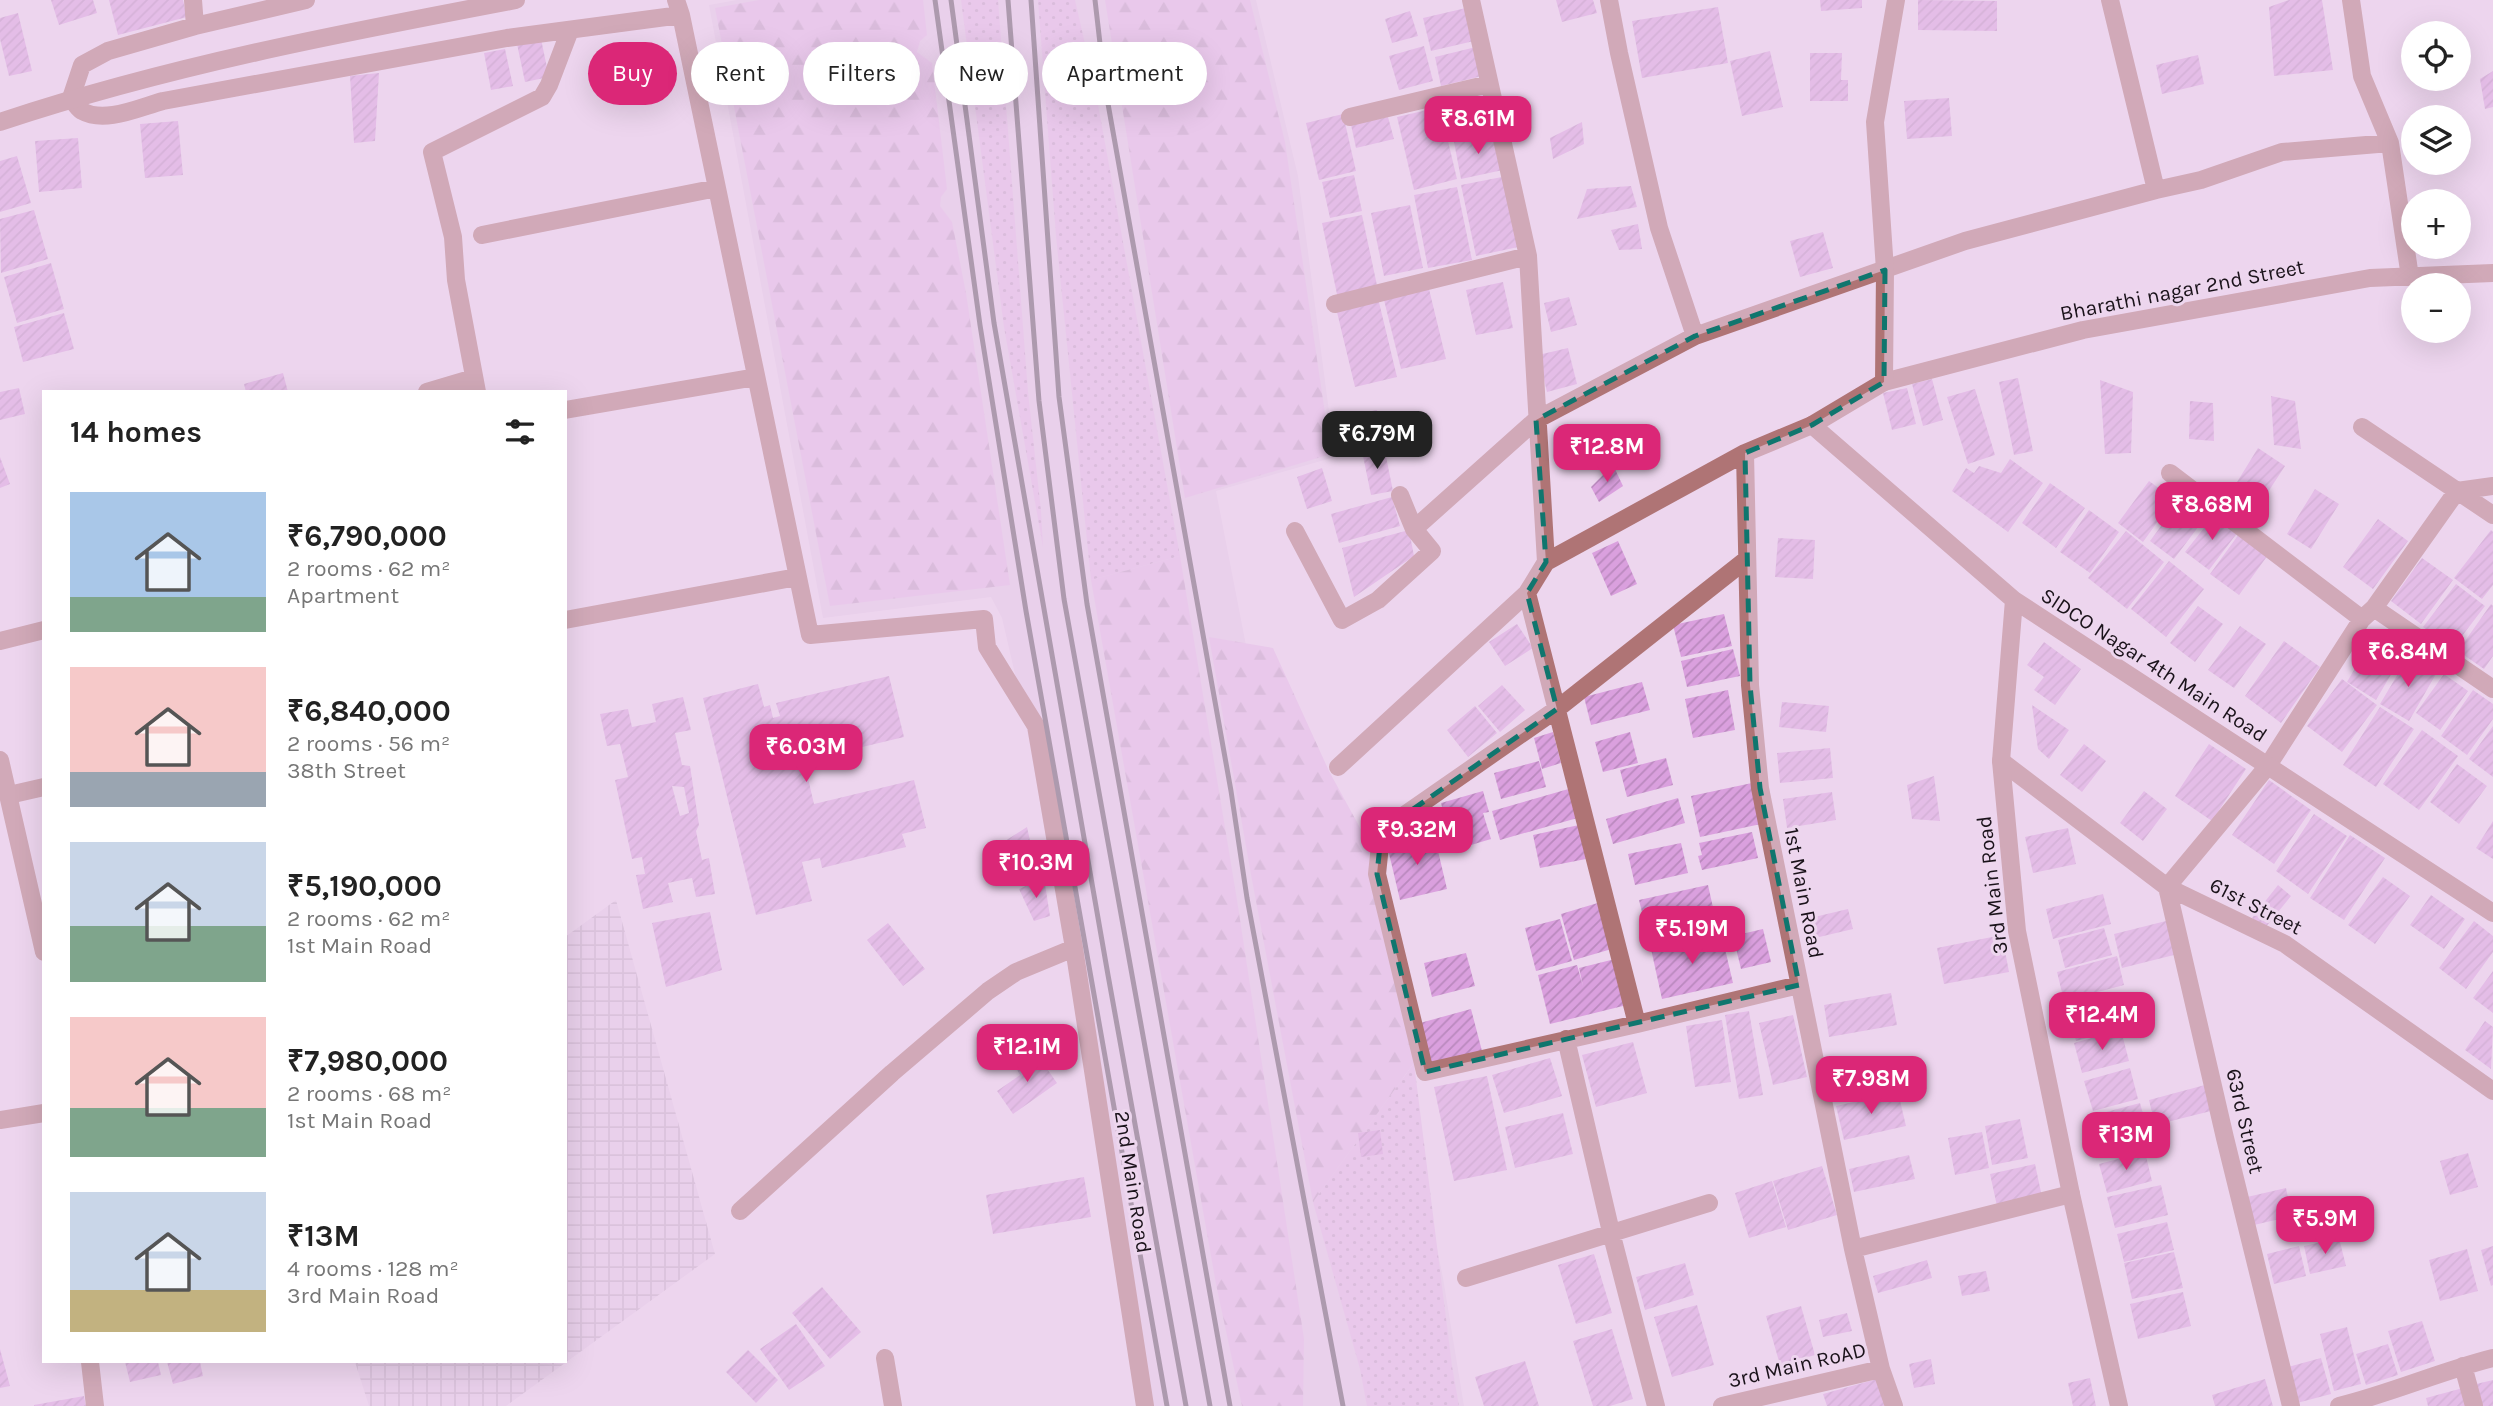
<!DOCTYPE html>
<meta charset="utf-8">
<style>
body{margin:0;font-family:Karla,sans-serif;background:#f6f6f6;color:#222;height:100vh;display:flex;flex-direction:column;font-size:26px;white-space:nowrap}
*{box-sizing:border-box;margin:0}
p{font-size:23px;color:#767676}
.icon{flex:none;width:38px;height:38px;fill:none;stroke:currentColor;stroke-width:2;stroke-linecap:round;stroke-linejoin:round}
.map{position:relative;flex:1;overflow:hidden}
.side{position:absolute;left:42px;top:390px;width:525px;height:973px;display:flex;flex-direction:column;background:#fff;border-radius:0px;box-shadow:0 7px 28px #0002}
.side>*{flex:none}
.top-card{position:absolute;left:588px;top:42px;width:665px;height:63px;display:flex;gap:14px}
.tools{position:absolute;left:2401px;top:21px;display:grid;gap:14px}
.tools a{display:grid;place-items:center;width:70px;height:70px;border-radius:50%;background:#fff;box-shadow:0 7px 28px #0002;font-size:35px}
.price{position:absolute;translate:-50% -60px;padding:0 16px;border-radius:14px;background:#db2777;color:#fff;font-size:23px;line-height:46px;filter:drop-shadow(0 2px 4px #0008)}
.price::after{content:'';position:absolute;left:50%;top:42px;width:21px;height:16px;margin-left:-10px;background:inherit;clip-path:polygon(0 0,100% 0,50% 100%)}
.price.on{background:#222;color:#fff}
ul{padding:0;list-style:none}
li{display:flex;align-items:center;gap:21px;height:175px;padding:0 28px}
li span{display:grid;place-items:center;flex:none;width:196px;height:140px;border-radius:0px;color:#555}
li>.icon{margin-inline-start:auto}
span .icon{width:84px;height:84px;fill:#fffc;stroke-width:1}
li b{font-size:30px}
h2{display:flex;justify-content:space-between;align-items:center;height:84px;padding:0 28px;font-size:30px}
.pill{padding:0 24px;border-radius:32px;background:#fff;box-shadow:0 7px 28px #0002;font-size:24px;line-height:63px}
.pill.on{background:#db2777;color:#fff}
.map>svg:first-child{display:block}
</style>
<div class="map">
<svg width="2493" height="1406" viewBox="0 0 2493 1406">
<defs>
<pattern id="industrial-grid" width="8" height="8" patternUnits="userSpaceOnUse" patternTransform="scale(1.75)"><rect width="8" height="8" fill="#e5c9e6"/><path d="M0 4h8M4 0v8" fill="none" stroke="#c4acc5"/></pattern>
<pattern id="grass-dots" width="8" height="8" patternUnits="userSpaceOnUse" patternTransform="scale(1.75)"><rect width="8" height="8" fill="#e4b9e6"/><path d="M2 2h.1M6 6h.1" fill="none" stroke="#c39ec5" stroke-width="1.8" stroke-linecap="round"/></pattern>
<pattern id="forest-firs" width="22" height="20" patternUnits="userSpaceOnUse" patternTransform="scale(1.75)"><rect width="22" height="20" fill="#e4b9e6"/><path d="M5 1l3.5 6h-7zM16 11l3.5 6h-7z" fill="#c39ec5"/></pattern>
<pattern id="building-hatch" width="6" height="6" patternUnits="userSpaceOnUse" patternTransform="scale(1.75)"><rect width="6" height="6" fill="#daa0de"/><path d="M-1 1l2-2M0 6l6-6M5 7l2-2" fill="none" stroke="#ba89be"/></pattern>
</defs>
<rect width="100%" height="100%" fill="#edd6ee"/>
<path fill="url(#industrial-grid)" d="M616 900 715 1254 506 1406H369L355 1362H565V937Z"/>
<path fill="#e5c9e6" d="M737 0H1256L1298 176 1335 457 1216 491 1251 671 1354 837 1443 1278 1464 1406H1148L1024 713 1002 618 991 597 823 618 709 5Z"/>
<path fill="url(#grass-dots)" d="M961 0H998L1028 392 1041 511 1043 547 1004 327Z
M1038 0H1075L1095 88 1180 556 1091 580 1056 236Z
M1414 1063 1452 1366 1459 1406H1367L1360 1369 1313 1202Z"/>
<path fill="url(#forest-firs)" d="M759 0H923L927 35 920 41 917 52 932 63 947 189 941 197 940 206 952 222 966 293 1010 585 830 606 715 8Z
M1105 0H1250L1285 142 1331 454 1185 498Z
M1180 556 1237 900 1304 1339 1303 1406H1242L1216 1284 1091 580Z
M1209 637 1273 648 1329 771 1370 846 1414 1063 1313 1202 1252 880Z"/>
<path fill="url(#building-hatch)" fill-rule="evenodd" d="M51 0H93L97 13 59 25Z
M109 0H183L187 17 118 35Z
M1556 0H1593L1597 13 1562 22Z
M1820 0H1862V8L1821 11Z
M1918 0 1997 1V31L1918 30Z
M2289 0H2322L2333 70 2274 76 2269 7Z
M1718 7 1728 63 1642 78 1632 21Z
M1466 8 1474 41 1431 51 1423 18Z
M1410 11 1418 36 1392 43 1385 19Z
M18 13 32 71 9 76 0 39V18Z
M541 39 549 77 525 82 517 44Z
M1424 46 1433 81 1399 90 1389 56Z
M1476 47 1482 76 1441 86 1435 57Z
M505 49 513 86 491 90 484 53Z
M1770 51 1783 107 1742 116 1730 61Z
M1810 53H1842L1841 80H1848V101H1810Z
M2198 55 2204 84 2162 94 2156 65Z
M2493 71V107L2485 109 2480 79Z
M379 73 375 141 354 143 350 76Z
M1490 94 1498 128 1452 138 1445 103Z
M1949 98 1952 136 1907 139 1904 101Z
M1440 107 1457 179 1414 190 1397 117Z
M1343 114 1356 171 1319 180 1306 123Z
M1388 117 1394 139 1356 148 1351 125Z
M178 121 183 175 145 178 140 124Z
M1582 122 1584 144 1553 159 1550 138Z
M1496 134 1503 170 1461 179 1454 142Z
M78 138 82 188 39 192 35 141Z
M17 156 31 203 0 212V161Z
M1354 175 1362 211 1330 218 1322 182Z
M1507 176 1523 246 1476 256 1461 185Z
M1631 186 1637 207 1577 219 1587 189Z
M1457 187 1472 260 1428 268 1414 195Z
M1410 205 1423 268 1384 276 1371 213Z
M34 210 48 259 1 273 0 219Z
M1362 215 1378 290 1338 299 1322 223Z
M1638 224 1642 249 1619 250 1611 230Z
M1823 232 1833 268 1800 277 1790 241Z
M51 263 64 309 17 323 4 277Z
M1503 282 1513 328 1476 335 1466 290Z
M1429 289 1446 359 1401 369 1384 300Z
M1569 297 1577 325 1551 332 1544 303Z
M1378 298 1397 377 1355 387 1336 308Z
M64 313 74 349 23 362 14 327Z
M1568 348 1577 384 1547 392 1538 355Z
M283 373 288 392H246L244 384Z
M2018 378 2033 451 2014 455 1999 382Z
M1932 379 1943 420 1923 426 1912 384Z
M2100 380 2133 392 2131 453 2105 454Z
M19 388 25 414 0 420V392Z
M1907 388 1916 424 1892 430 1883 393Z
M1975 389 1995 455 1968 464 1947 397Z
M2271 396 2295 401 2301 449 2274 445Z
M2190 401 2213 403 2214 441 2189 439Z
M1377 410 1384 441 1361 446 1355 414Z
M1384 447 1393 491 1371 495 1362 451Z
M2258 448 2285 466 2255 512 2229 495Z
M0 457 10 484 0 488Z
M2010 459 2043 483 2008 532 1952 491 1966 468 1974 473 1979 466 2001 473Z
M1613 465 1623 486 1599 502 1591 487Z
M1322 468 1332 501 1307 509 1297 477Z
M2149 481 2174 499 2143 542 2118 523Z
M2050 483 2085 508 2056 548 2022 523Z
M2315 489 2339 504 2311 549 2287 534Z
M2187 491 2211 510 2174 559 2150 541Z
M1392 497 1400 526 1339 543 1331 514Z
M2089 510 2119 532 2090 573 2060 552Z
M2215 514 2238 532 2209 570 2185 552Z
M2378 519 2408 541 2373 589 2343 567Z
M1409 530 1414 556 1354 597 1342 548Z
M2491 530 2493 532V585L2482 599 2454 578Z
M2126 531 2164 562 2127 609 2088 578Z
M2239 534 2268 555 2239 595 2210 574Z
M1778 538 1815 540 1813 579 1775 577Z
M1618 541 1637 584 1611 596 1592 553Z
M2422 558 2453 580 2421 624 2391 601Z
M2169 561 2204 589 2166 637 2131 609Z
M2456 584 2485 606 2452 649 2423 627Z
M2491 604 2493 606V656L2484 669 2458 651Z
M2198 606 2223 624 2195 662 2170 643Z
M1724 614 1732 646 1681 657 1673 625Z
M1517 624 1533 648 1505 666 1489 642Z
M2240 626 2266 644 2234 688 2208 670Z
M2377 631 2406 649 2376 700 2347 682Z
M2284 641 2320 667 2281 723 2245 696Z
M2044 642 2081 669 2055 705 2034 690 2044 677 2027 665Z
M1733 649 1740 676 1687 687 1681 661Z
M2408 657 2436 674 2409 721 2380 704Z
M2444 674 2468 691 2440 730 2416 713Z
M889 676 904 737 804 761 814 804 914 780 926 828 902 834 906 847 822 868 820 858 802 862 812 901 756 915 703 698 758 684 764 707 770 705 773 718 780 716 776 703Z
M2342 679 2377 705 2342 752 2307 726Z
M1642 682 1650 710 1591 725 1584 697Z
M1502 685 1525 710 1500 732 1478 706Z
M1728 690 1735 730 1693 738 1685 699Z
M2473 690 2493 704V719L2467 755 2441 736Z
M683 697 691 730 675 733 682 765 690 766 699 825 696 831 702 860 709 858 715 894 696 897 692 878 668 883 673 902 643 909 636 875 645 874 642 857 632 859 615 780 628 777 620 744 607 746 600 714 628 709 632 727 656 722 652 704ZM672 786 684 787 689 813 680 816Z
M1782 702 1829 706 1826 732 1779 727Z
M2032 705 2069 730 2049 759 2038 749Z
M1475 706 1497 733 1468 757 1447 730Z
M2380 707 2414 729 2376 787 2343 765Z
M2493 726V777L2469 759Z
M2422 730 2458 756 2419 810 2383 784Z
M1553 732 1561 763 1542 769 1534 738Z
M1630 732 1638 763 1603 772 1595 742Z
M2084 744 2106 761 2082 792 2060 775Z
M2209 744 2246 769 2212 821 2175 796Z
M1830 748 1833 778 1780 783 1777 753Z
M1666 758 1673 785 1627 797 1620 770Z
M1539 761 1546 787 1501 799 1494 773Z
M2457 764 2487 786 2459 824 2430 802Z
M1934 776 1940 821 1912 819 1907 785Z
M2269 780 2311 810 2274 864 2232 835Z
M1752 783 1761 824 1700 837 1691 796Z
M1572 788 1581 817 1500 840 1492 811Z
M1483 791 1489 812 1483 813 1491 839 1461 848 1456 828 1448 830 1441 803Z
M2144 791 2167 809 2143 841 2120 823Z
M1832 792 1836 820 1787 828 1783 799Z
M1678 798 1685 823 1613 844 1606 819Z
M2314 814 2347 836 2308 894 2276 871Z
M2493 821V859L2476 848Z
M1579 825 1586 859 1540 868 1533 835Z
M1027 827 1034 859 1003 876 989 851Z
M2068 828 2076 864 2033 873 2025 837Z
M1752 832 1758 858 1702 870 1698 856 1702 855 1699 843Z
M1434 834 1447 889 1400 900 1387 845Z
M2350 835 2385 858 2344 920 2310 898Z
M1681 843 1688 873 1635 885 1628 854Z
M2383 877 2410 896 2375 944 2348 925Z
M1044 878 1050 916 1034 921 1019 889Z
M1708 885 1718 930 1650 945 1639 900Z
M2278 885 2291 896 2265 928 2252 918Z
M2103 894 2111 924 2053 939 2046 909Z
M2431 895 2465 919 2444 949 2410 925Z
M1601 902 1615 948 1574 960 1561 914Z
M1848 909 1853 929 1815 938 1810 918Z
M710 912 722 970 666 987 652 923Z
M1560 919 1572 961 1536 971 1525 928Z
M2170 920 2178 954 2122 968 2114 934Z
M2474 921 2493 936V952L2466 989 2439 968Z
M888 923 925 969 903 986 867 940Z
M2104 928 2112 955 2065 968 2058 940Z
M1763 929 1771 962 1741 969 1733 936Z
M1721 932 1733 983 1662 999 1651 949Z
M2002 935 2009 972 1944 984 1937 948Z
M1466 953 1475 986 1432 997 1424 963Z
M2117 956 2124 985 2064 1001 2057 972Z
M1615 959 1627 1005 1550 1024 1538 975 1577 965 1583 986 1579 968Z
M2493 971V1013L2473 998Z
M1891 993 1897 1025 1829 1037 1824 1005Z
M2122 996 2130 1026 2076 1041 2068 1010Z
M1471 1009 1482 1051 1431 1065 1420 1023Z
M1749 1011 1763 1095 1739 1099 1725 1015Z
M1793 1015 1807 1077 1773 1085 1759 1023Z
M1722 1020 1731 1082 1695 1087 1686 1026Z
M2485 1021 2493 1027 2491 1069 2465 1050Z
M2121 1030 2129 1061 2082 1073 2074 1043Z
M1633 1042 1647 1093 1596 1107 1582 1055Z
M1036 1053 1057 1083 1013 1114 997 1091 1020 1075 1016 1068Z
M1550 1058 1562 1096 1504 1113 1492 1075Z
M2130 1068 2138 1099 2093 1111 2084 1081Z
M1487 1076 1507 1170 1454 1181 1434 1087Z
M2205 1085 2211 1111 2155 1125 2149 1100Z
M1898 1092 1906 1126 1844 1140 1836 1106Z
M2140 1103 2148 1132 2103 1144 2095 1115Z
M1563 1113 1573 1154 1515 1168 1505 1127Z
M2020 1119 2028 1158 1992 1165 1985 1126Z
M1380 1130 1383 1154 1361 1157 1358 1133Z
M1982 1132 1989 1168 1955 1175 1948 1138Z
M2145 1152 2152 1181 2107 1193 2099 1164Z
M2468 1153 2478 1187 2450 1195 2440 1161Z
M1909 1155 1915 1179 1854 1192 1849 1169Z
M2035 1164 2042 1197 1997 1206 1990 1174Z
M1822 1166 1837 1215 1788 1230 1773 1181Z
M1084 1177 1091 1217 993 1234 986 1195Z
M1772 1181 1786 1227 1749 1238 1735 1193Z
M2161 1185 2168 1215 2115 1228 2107 1197Z
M2286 1188 2292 1216 2254 1225 2247 1197Z
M2167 1222 2174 1250 2124 1262 2117 1234Z
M2339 1238 2346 1266 2310 1274 2304 1246Z
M2299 1246 2306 1276 2274 1284 2267 1254Z
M2493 1246V1285L2491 1286 2481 1250Z
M2467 1249 2478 1291 2440 1301 2429 1260Z
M2174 1252 2183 1288 2132 1299 2124 1263Z
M1594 1254 1612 1313 1576 1324 1558 1265Z
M1927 1260 1932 1278 1878 1293 1873 1276Z
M1685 1263 1694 1295 1645 1310 1636 1277Z
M1986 1271 1990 1291 1962 1296 1958 1276Z
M822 1287 861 1332 830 1359 792 1313Z
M2183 1292 2191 1326 2138 1339 2130 1304Z
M1697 1305 1714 1365 1672 1377 1654 1317Z
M1801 1306 1815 1355 1780 1365 1766 1316Z
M1847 1313 1852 1331 1823 1337 1819 1320Z
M2422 1321 2435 1361 2401 1372 2388 1331Z
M796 1324 825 1366 789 1390 760 1349Z
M2347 1327 2361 1384 2334 1391 2320 1334Z
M1612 1329 1633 1399 1610 1406H1593L1573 1341Z
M2388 1344 2398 1375 2366 1385 2356 1354Z
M0 1349 10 1386 0 1388Z
M748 1350 778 1380 756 1403 726 1372Z
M2321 1358 2331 1394 2297 1403 2288 1367Z
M1931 1359 1935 1384 1914 1388 1909 1364Z
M1525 1361 1539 1406H1484L1475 1377Z
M125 1362H158L161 1375 130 1382Z
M167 1362H200L203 1376 173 1384Z
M2090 1378 2096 1406H2073L2068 1383Z
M1877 1379 1885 1406H1827L1823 1394Z
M2265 1379 2273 1406H2215L2212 1395Z
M2493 1380V1406H2477L2472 1385Z
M2463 1388 2468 1406H2428L2426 1398Z
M84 1396 86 1406H34V1405Z"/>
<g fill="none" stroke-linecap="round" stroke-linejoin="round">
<path stroke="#af7475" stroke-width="18" d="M193 0 195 26
M306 0 195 26 108 51 82 65 71 98C74 102 77 108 82 111 105 124 140 107 163 101L507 38 681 15
M676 0 681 15 810 635 984 619 987 647 1036 726 1074 948 1145 1406
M1471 0 1528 256 1546 562
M1609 0 1619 53 1659 228 1695 336
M2110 0 2156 190
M2351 0 2362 76 2390 143 2410 277
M1350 117 1489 84
M482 235 717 188
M1335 304 1528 256
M1884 382 2083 330 2370 278 2493 273
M427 392 474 378
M477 392 456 280 453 237 432 152 542 97 549 85 570 30
M565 410 756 377
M1812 425 1745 453 1750 685 1760 788 1853 1249 1881 1369 1894 1406
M2362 427 2493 515
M2170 473 2362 619
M1414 529 1536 420 1695 336 1965 241 2156 190 2201 180 2282 152 2390 143
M1295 531 1342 620 1378 600 1432 551 1414 529 1400 495
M1527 593 1637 1024 1799 985
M2374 608 2493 689
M565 620 797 577
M0 641 44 630
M2001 761 2167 887 2285 944 2493 1091
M1338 767 1527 593 1546 562 1745 453
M9 795 44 787
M1637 1024 1425 1072 1377 874 1381 836 1396 821 1557 709 1747 559
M1566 1039 1611 1232 1656 1406
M0 1120 44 1113
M740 1211 892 1073 988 991 1016 972 1074 948
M1853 1249 2071 1194
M1466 1278 1709 1203
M885 1358 893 1406
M2463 1366 2474 1406
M1722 1406 1881 1369
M2291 1406 2225 1138 2167 887 2267 767 2362 619 2374 608 2457 491 2493 486
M2339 1406C2392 1393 2441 1371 2493 1358"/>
<path stroke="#af7475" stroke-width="18" d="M1896 0 1875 122 1885 270 1884 382 1812 425 2014 600 2493 913
M0 122C168 66 342 33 516 0
M2014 600 2001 761 2017 931 2071 1194 2119 1406
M0 760 44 952
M90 1362 95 1406"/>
<path stroke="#605360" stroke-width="5" d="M935 0 980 325 1026 611 1167 1406
M951 0 994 323 1108 975 1186 1406
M1008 0 1039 401 1064 599 1210 1406
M1031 0 1059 397 1087 604 1230 1406
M1095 0 1105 87 1231 791 1247 898 1343 1406"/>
</g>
<path d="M0 0H2493V1406H0ZM1885 270 1884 382 1812 425 1745 453 1750 685 1760 788 1799 985 1425 1072 1377 874 1381 836 1396 821 1557 709 1527 593 1546 562 1536 420 1695 336Z" fill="#edd6ee" fill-opacity=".55" fill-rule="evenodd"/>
<path fill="none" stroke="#0f766e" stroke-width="5" stroke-dasharray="14 9" stroke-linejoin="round" d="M1885 270 1884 382 1812 425 1745 453 1750 685 1760 788 1799 985 1425 1072 1377 874 1381 836 1396 821 1557 709 1527 593 1546 562 1536 420 1695 336Z"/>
<g text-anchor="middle" stroke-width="6" stroke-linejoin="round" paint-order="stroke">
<g font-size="21" fill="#1a121a" stroke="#edd6ee">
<text transform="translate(2182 290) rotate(-11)" y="7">Bharathi nagar 2nd Street</text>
<text transform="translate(2154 665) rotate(33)" y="7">SIDCO Nagar 4th Main Road</text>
<text transform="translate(1992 885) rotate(-97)" y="7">3rd Main Road</text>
<text transform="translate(1804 893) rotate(79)" y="7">1st Main Road</text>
<text transform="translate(2256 906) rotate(27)" y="7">61st Street</text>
<text transform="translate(2245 1121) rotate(77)" y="7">63rd Street</text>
<text transform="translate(1133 1182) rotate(81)" y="7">2nd Main Road</text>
<text transform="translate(1797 1365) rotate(-13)" y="7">3rd Main RoAD</text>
</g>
</g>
</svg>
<div class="tools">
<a><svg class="icon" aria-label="locate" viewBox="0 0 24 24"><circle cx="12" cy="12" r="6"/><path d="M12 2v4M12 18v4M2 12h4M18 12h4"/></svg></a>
<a><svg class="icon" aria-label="layers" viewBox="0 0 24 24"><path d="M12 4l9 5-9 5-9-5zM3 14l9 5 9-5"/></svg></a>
<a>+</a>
<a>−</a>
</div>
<b class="price" style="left:1478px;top:156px">₹8.61M</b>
<b class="price on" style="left:1377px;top:471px">₹6.79M</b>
<b class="price" style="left:1607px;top:484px">₹12.8M</b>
<b class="price" style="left:2212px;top:542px">₹8.68M</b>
<b class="price" style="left:2408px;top:689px">₹6.84M</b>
<b class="price" style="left:806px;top:784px">₹6.03M</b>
<b class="price" style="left:1417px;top:867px">₹9.32M</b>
<b class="price" style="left:1036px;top:900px">₹10.3M</b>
<b class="price" style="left:1692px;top:966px">₹5.19M</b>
<b class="price" style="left:2102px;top:1052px">₹12.4M</b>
<b class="price" style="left:1027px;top:1084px">₹12.1M</b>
<b class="price" style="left:1871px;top:1116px">₹7.98M</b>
<b class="price" style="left:2126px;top:1172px">₹13M</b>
<b class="price" style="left:2325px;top:1256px">₹5.9M</b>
<div class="top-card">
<a class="pill on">Buy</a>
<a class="pill">Rent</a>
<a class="pill">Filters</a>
<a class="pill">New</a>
<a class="pill">Apartment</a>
</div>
<section class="side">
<h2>14 homes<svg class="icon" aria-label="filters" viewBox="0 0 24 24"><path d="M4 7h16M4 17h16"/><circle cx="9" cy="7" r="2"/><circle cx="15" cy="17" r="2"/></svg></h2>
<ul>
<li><span style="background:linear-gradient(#a9c7e8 75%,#7fa58c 0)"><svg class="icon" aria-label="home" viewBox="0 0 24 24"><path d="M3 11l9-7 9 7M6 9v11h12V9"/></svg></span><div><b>₹6,790,000</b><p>2 rooms · 62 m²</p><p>Apartment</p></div></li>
<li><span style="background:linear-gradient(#f6c9c9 75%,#9aa5b1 0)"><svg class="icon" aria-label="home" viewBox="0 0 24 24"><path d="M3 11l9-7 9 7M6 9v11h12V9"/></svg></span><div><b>₹6,840,000</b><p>2 rooms · 56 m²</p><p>38th Street</p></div></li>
<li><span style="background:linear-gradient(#c9d6e8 60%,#7fa58c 0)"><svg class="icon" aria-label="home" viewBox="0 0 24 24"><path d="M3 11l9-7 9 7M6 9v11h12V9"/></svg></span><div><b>₹5,190,000</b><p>2 rooms · 62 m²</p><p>1st Main Road</p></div></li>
<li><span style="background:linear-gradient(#f6c9c9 65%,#7fa58c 0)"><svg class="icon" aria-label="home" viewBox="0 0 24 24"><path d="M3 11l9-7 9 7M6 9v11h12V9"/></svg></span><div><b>₹7,980,000</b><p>2 rooms · 68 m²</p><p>1st Main Road</p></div></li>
<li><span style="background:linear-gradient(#c9d6e8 70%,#c2b280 0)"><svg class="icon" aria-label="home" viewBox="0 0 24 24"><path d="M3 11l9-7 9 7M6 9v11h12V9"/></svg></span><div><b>₹13M</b><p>4 rooms · 128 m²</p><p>3rd Main Road</p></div></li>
</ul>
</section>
</div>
